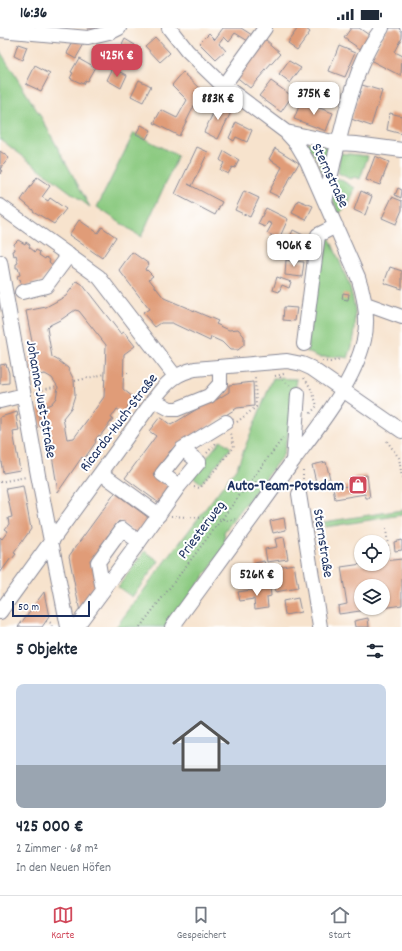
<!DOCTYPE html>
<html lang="de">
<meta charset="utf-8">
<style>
body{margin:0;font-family:Dekko,sans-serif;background:#f2f2f3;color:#1f2937;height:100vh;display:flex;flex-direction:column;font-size:15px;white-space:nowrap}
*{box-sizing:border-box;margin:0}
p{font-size:13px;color:#747a83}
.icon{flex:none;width:22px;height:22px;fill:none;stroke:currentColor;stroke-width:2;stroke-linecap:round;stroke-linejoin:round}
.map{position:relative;height:599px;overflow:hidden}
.panel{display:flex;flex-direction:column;background:#fff;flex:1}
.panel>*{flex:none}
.fabs{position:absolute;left:354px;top:507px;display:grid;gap:8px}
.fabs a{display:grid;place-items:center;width:36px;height:36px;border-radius:50%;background:#fff;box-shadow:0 1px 3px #0004;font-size:20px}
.scale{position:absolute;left:12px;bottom:10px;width:78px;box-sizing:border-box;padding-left:4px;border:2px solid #1b2f5e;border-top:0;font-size:11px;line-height:14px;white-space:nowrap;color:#1b2f5e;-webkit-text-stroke:3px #fff;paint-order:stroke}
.price{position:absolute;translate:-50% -34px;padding:0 9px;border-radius:8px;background:#fff;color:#222;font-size:13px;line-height:26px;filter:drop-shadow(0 1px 2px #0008)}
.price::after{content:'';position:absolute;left:50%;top:24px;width:12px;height:9px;margin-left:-6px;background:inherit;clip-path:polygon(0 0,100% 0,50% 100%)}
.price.current{background:#d1495b;color:#fff}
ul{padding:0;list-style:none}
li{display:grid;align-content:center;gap:8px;height:212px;padding:0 16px}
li+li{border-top:1px solid #e0e1e3}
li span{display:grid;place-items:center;height:124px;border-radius:8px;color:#555}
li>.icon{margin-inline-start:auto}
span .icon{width:72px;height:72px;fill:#fffc;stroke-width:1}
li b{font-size:17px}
h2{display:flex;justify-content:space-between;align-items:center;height:48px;padding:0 16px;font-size:17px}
.status{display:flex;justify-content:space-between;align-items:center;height:28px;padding:0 20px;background:#fff;direction:ltr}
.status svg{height:11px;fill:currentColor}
.tabs{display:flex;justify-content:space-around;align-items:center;height:56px;border-top:1px solid #e0e1e3;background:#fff;font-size:11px;color:#747a83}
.tabs a{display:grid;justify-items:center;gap:2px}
.tabs .current{color:#d1495b}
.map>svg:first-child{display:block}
</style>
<div class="status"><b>16:36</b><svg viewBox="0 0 49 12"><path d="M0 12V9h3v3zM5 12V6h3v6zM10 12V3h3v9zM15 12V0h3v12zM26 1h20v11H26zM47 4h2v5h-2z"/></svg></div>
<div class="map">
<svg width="402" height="599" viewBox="0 0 402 599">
<rect width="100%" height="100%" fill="#fff"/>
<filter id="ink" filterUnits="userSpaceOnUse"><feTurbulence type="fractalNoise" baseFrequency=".025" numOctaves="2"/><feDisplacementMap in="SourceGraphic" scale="8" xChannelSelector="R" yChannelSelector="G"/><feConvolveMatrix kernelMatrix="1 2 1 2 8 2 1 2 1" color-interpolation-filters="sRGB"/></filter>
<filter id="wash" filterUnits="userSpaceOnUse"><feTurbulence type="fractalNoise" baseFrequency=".012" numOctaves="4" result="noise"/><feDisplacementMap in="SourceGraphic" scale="16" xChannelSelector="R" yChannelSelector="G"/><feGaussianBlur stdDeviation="0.9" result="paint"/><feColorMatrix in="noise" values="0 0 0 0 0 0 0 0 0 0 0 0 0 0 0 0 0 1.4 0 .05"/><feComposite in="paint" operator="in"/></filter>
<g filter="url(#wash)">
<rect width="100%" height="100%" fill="#f7e3cd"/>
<path fill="#8dcb82" stroke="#547d70" d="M0 23 41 89 90 179 0 111Z
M134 105 178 128 141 209 97 179Z
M306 114 324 118 328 121 329 131 325 151 319 135Z
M340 125 368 128 360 151 355 149 350 151 338 145Z
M338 150 355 160 349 176 339 186 331 167 334 151Z
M326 209 330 211C348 254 366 283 348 330L343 329H319L307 324 321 210Z
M273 350 297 351 290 396 283 427 224 504 226 519 166 599H116L237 439Z
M221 412 231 420 201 455 192 448Z
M402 482V487L325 499 324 494Z
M145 523 159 533 132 569 118 559Z"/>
<g id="blocks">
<path fill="#e09c78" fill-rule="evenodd" d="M87 0H98L100 2V0H106L100 2 95 4H90Z
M223 0H241L252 7 248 13 235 5 229 13 224 8 219 15 226 23 216 32 199 15 209 5 215 11Z
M298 0H305L310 4 297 22 287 15Z
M351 0H359L369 7 360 21 344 10Z
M388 0H400L399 1 402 3V9L394 24 402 28 401 48 370 32Z
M155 9 170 25 160 34 145 18Z
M75 11 84 16 76 30 67 25Z
M125 11 135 17 126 34 116 29Z
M265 11 281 25 250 60 234 47Z
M18 16 27 19 22 32 14 28Z
M339 17 356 24 345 49 329 43Z
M79 30 95 39 87 53 85 52 83 56 70 50 73 45 71 44Z
M289 33 301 40 290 55 279 47Z
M35 38 50 46 41 63 26 56Z
M113 40 127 47 121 60 107 52Z
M183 44 202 62 179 108 154 95 161 82 177 90 187 72 172 57Z
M139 52 151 58 143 74 131 68Z
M271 53 292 68 281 84 259 68Z
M309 55 340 67 337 76 306 64Z
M362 57 382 63 371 98 351 91Z
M219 73 231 84 218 111 204 104Z
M301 73 333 85 326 103 294 91Z
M390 85 402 88V106L387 102Z
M236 94 252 102 247 114 236 109 234 113 229 110Z
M141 97 151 102 146 111 136 106Z
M197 119 208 124 192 158 188 156 222 174 215 187 175 166Z
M275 120 299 135 279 169 269 164 282 139 269 131Z
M0 123 9 130 0 141 2 143 0 146Z
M224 123 239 132 235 140 232 139 228 146 220 142 224 135 220 132Z
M375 128 389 134 380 157 366 152Z
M37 149 50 158 42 169 48 173 50 170 66 181 54 196 33 183V182L21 172Z
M398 160 402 162 401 170 395 167Z
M244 163 259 170 250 189 235 182Z
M361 163 372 168 365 187 354 182Z
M392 169 402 173V182L396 196 382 190Z
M298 172 313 178 306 192 292 185Z
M266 180 288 191 279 211 267 205 272 196 268 194 265 199 258 196Z
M79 192 98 205 102 199 116 209 102 230 69 207Z
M293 202 303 207 294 225 280 218 284 209 289 211Z
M18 212 25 216 26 214 30 217 29 219 35 224 36 222 40 224 39 227 45 231 46 229 50 232 49 234 55 239 42 251 43 252 22 260 20 251 18 252 17 248 20 247 18 240H16V236L18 235 16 227 14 228 13 223 15 222 14 216Z
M132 224 149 236 145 241 146 243 147 242 153 248 149 251 164 270 218 293 216 296 229 302 238 301 244 308V317L238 322H230L222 314 211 309 210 313 172 295H161L155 299 143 285 149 281 119 242Z
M286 232 304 234 302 249 285 247Z
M390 239 402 243V261L384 255Z
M277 249 291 254 289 260 282 257 279 264 273 262Z
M77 253 82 256 121 306 124 304 135 318 124 326 123 361 134 370 124 385 117 381 111 390 113 391 100 408 99 407 95 412 96 414 84 431 82 429 58 464 48 403 47 397 40 399 38 381 51 376 56 370 58 359 52 350 45 346 32 348 29 330 35 329 26 283 46 279 66 268ZM75 282 79 283 106 317 104 369 74 410 67 411 63 390 71 380 75 367 74 352 68 340 59 333 52 329 47 300 50 297 62 291Z
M343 265 349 266 348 272 342 271Z
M284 279 297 280 295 293 283 292Z
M6 336 9 345V355L0 356V337Z
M253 354 254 378 237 380 175 419 170 423 153 447 170 460 159 475 125 450 156 408 149 403 160 389 171 397 215 370 216 372 229 364V357Z
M17 384 18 388H16L19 403 13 404 20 442 3 445 0 428V389Z
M326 434 330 451 316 454 312 437Z
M367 447 370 470H366L365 466 335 471 333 460 356 457 354 449Z
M23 458 31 501 14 525 16 526 12 531 11 530 0 545V509L2 511 8 503 5 501 9 496 8 490 12 489 6 461Z
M115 465 149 490 137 506 119 493 106 510 108 512 96 528 94 527 90 532 91 538 94 537 97 557 95 558 96 563 80 584 69 528Z
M284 490 286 502 273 505 270 493Z
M284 509 288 531 267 534 265 521 277 519 275 511Z
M402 512V522L395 523 394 514Z
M402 531V577L383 580V558H361V580L374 581 339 586 338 578 347 576 341 539 362 536H383V533Z
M264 533 266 541 256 543 255 535Z
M294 536 298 560 275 564 271 540Z
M270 559 271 568 267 569 268 579 255 581 254 571 240 573 238 564Z
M44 564 49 589 42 599H18Z
M298 570 301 584 285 587 283 573Z
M368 590 369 599H355L354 593Z"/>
</g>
</g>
<g filter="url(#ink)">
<use href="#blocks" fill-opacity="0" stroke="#898996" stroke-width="1"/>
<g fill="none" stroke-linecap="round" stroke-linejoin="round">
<defs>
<path id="minor" d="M169 0 187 23 219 54 286 104 297 116 307 133 358 249C365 270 369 291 364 312 354 355 318 399 292 434 253 489 212 544 172 599
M0 2 88 10 109 5 119 0
M224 57 265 0
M286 104 338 115 356 116 402 122
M325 174C331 144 338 114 346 84 355 53 362 27 382 0
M0 178 99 249 175 348
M0 234 38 447 68 599
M22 264 46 258 69 227
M366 276 402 289
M304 316 318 207 336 198
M153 372 170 381H177L209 368 220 356V339
M0 373 24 367
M293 433 298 366
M101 445 159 487
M179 458 162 446 182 421 226 394
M299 466 320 599
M103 562 98 534 122 501 139 514
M0 584 158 366C169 352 178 345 195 341L287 333 302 336 311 340 402 403
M76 599 139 514 179 458 199 434 182 421"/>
</defs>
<use href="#minor" stroke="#898996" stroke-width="16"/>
<path stroke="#898996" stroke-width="2" stroke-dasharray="1 3" stroke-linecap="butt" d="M322 333 330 334 340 331
M123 345H130
M275 348 284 346
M280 349 290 358
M304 350C311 359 314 367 317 378L309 387
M75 353 105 346
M35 364 57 358
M237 394 256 379 255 348
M387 413 399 430 402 450
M207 425 216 415
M252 451 261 458
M0 454 26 449
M303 455V440
M194 459 200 460 234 419 231 405
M171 488 222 491 229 493 236 491
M386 501 389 525
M46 593 51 595 52 599
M140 599 283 410"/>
<use href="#minor" stroke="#fff" stroke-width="14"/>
</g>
</g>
<defs>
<symbol id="shop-square" viewBox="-11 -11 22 22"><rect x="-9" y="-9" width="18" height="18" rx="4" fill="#d1495b" stroke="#fff"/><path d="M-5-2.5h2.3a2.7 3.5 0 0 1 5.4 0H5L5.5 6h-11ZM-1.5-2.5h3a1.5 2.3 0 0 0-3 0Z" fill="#fff"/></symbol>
</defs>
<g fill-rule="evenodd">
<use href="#shop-square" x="347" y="446" width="22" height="22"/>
</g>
<g text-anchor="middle" stroke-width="4" stroke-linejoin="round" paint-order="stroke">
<g font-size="15" fill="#1b2f5e" stroke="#fff">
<text transform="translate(331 147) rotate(65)" y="5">Sternstraße</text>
<text transform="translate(42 371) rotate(80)" y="5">Johanna-Just-Straße</text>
<text transform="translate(118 394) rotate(-53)" y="5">Ricarda-Huch-Straße</text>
<text transform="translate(201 501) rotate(-53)" y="5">Priesterweg</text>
<text transform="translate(324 515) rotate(81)" y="5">Sternstraße</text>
</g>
<g font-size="15" font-weight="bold" fill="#1b2f5e" stroke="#fff" text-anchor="end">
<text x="344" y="462">Auto-Team-Potsdam</text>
</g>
</g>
</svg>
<div class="fabs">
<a><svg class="icon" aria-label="locate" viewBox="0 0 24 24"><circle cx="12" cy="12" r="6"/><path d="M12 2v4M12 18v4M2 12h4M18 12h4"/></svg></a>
<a><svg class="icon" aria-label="layers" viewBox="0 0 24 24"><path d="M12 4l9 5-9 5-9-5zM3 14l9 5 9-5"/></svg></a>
</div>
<div class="scale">50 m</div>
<b class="price current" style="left:117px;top:50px">425K €</b>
<b class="price" style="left:314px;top:88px">375K €</b>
<b class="price" style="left:218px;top:93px">883K €</b>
<b class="price" style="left:294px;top:240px">906K €</b>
<b class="price" style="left:257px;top:569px">526K €</b>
</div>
<section class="panel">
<h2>5 Objekte<svg class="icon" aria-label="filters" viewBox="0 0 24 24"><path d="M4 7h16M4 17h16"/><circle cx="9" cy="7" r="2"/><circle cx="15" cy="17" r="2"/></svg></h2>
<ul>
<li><span style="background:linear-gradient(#c9d6e8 65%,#9aa5b1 0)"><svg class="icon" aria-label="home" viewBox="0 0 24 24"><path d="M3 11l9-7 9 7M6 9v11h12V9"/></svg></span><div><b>425 000 €</b><p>2 Zimmer · 68 m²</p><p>In den Neuen Höfen</p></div></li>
</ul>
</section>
<nav class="tabs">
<a class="current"><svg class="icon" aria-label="map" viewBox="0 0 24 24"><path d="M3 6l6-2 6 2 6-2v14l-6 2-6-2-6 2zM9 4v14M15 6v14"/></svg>Karte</a>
<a><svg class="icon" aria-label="saved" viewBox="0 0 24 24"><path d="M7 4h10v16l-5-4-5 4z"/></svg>Gespeichert</a>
<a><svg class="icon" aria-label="home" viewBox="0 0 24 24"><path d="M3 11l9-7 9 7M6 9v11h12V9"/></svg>Start</a>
</nav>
